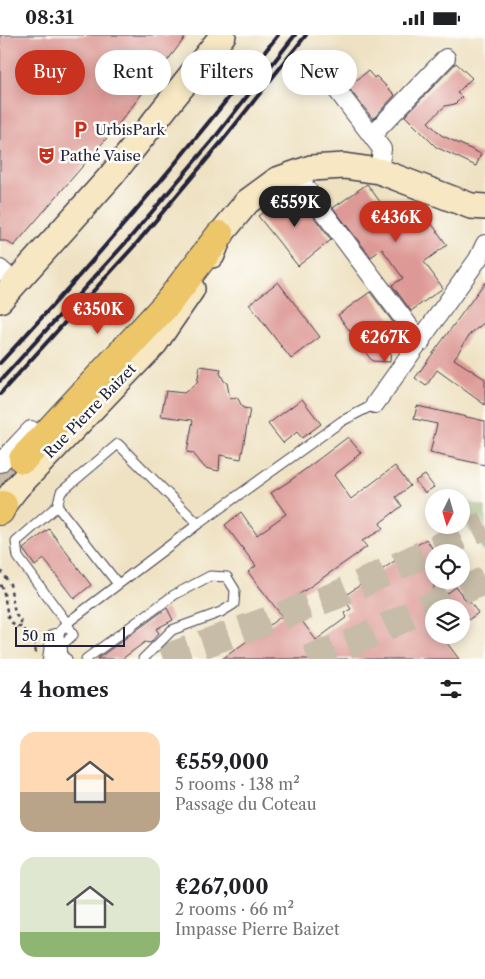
<!DOCTYPE html>
<meta charset="utf-8">
<style>
body{margin:0;font-family:"Libre Caslon Text",serif;background:#f6f6f6;color:#202124;height:100vh;display:flex;flex-direction:column;font-size:19px;white-space:nowrap}
*{box-sizing:border-box;margin:0}
p{font-size:16px;color:#757577}
.icon{flex:none;width:28px;height:28px;fill:none;stroke:currentColor;stroke-width:2;stroke-linecap:round;stroke-linejoin:round}
.map{position:relative;height:624px;overflow:hidden}
.panel{display:flex;flex-direction:column;background:#fff;flex:1}
.panel>*{flex:none}
.guide{position:absolute;left:15px;top:15px;width:455px;height:45px;display:flex;gap:10px}
.needle{width:32px;rotate:185deg}
.tools{position:absolute;left:425px;top:454px;display:grid;gap:10px}
.tools a{display:grid;place-items:center;width:45px;height:45px;border-radius:50%;background:#fff;box-shadow:0 2px 12px #0003;font-size:25px}
.scale{position:absolute;left:15px;bottom:12px;width:110px;box-sizing:border-box;padding-left:5px;border:2px solid #22223b;border-top:0;font-size:14px;line-height:18px;white-space:nowrap;color:#22223b;-webkit-text-stroke:4px #fdfcf7;paint-order:stroke}
.price{position:absolute;translate:-50% -42px;padding:0 11px;border-radius:18px;background:#c8321e;color:#fff;font-size:16px;line-height:32px;filter:drop-shadow(0 1px 2px #0008)}
.price::after{content:'';position:absolute;left:50%;top:30px;width:15px;height:11px;margin-left:-8px;background:inherit;clip-path:polygon(0 0,100% 0,50% 100%)}
.price.active{background:#222;color:#fff}
ul{padding:0;list-style:none}
li{display:flex;align-items:center;gap:15px;height:125px;padding:0 20px}
li span{display:grid;place-items:center;flex:none;width:140px;height:100px;border-radius:15px;color:#555}
li>.icon{margin-inline-start:auto}
span .icon{width:60px;height:60px;fill:#fffc;stroke-width:1}
li b{font-size:21px}
h2{display:flex;justify-content:space-between;align-items:center;height:60px;padding:0 20px;font-size:21px}
.chip{padding:0 18px;border-radius:22px;background:#fff;box-shadow:0 2px 12px #0003;font-size:18px;line-height:45px}
.chip.active{background:#c8321e;color:#fff}
.status{display:flex;justify-content:space-between;align-items:center;height:35px;padding:0 25px;background:#fff;direction:ltr}
.status svg{height:14px;fill:currentColor}
.map>svg:first-child{display:block}
</style>
<div class="status"><b>08:31</b><svg viewBox="0 0 49 12"><path d="M0 12V9h3v3zM5 12V6h3v6zM10 12V3h3v9zM15 12V0h3v12zM26 1h20v11H26zM47 4h2v5h-2z"/></svg></div>
<div class="map">
<svg width="485" height="624" viewBox="0 0 485 624">
<rect width="100%" height="100%" fill="#fdfcf7"/>
<filter id="ink" filterUnits="userSpaceOnUse"><feTurbulence type="fractalNoise" baseFrequency=".02" numOctaves="2"/><feDisplacementMap in="SourceGraphic" scale="10" xChannelSelector="R" yChannelSelector="G"/><feConvolveMatrix kernelMatrix="1 2 1 2 8 2 1 2 1" color-interpolation-filters="sRGB"/></filter>
<filter id="wash" filterUnits="userSpaceOnUse"><feTurbulence type="fractalNoise" baseFrequency=".0096" numOctaves="4" result="noise"/><feDisplacementMap in="SourceGraphic" scale="20" xChannelSelector="R" yChannelSelector="G"/><feGaussianBlur stdDeviation="1.12" result="paint"/><feColorMatrix in="noise" values="0 0 0 0 0 0 0 0 0 0 0 0 0 0 0 0 0 1.4 0 .05"/><feComposite in="paint" operator="in"/></filter>
<g filter="url(#wash)">
<rect width="100%" height="100%" fill="#efe2c3"/>
<path fill="#86a558" stroke="#54644a" d="M461 466 485 472V517L461 483Z"/>
<g id="blocks">
<path fill="#dd9995" d="M0 0H187L118 90 14 211 6 206H0Z
M456 28 472 43 457 58 462 62 455 69 445 71 428 87 441 100 481 119 476 131 436 112 405 81Z
M368 36 374 43 376 41 395 60 373 84 348 52Z
M367 149 398 191 421 174 447 210 424 227 443 253 411 276 392 250 403 243 382 214 371 222 333 173Z
M293 154 331 205 298 231 258 181Z
M278 247 320 302 291 324 249 269Z
M485 247V287L470 299 454 324 485 344V370L437 335 426 351 415 343Z
M370 257 404 302 391 311 390 327 372 326 338 280Z
M200 331 221 334 220 338 224 346 227 348 230 364 237 362 243 373 250 374 241 424 220 420 219 436 205 433 193 418 187 417 193 385 161 381 166 356 184 358 197 348Z
M302 364 321 389 302 403 297 397 283 408 268 389Z
M417 371 485 386V430L430 418 437 389 414 384Z
M348 402 361 418 354 423 355 424 334 440 351 464 395 431 410 451 396 462 402 471 380 488 383 494 362 506 367 512 288 567 316 605 347 582 344 578 351 574 343 562 426 504 434 516V568L456 552 468 568 470 567 478 578 461 590V572H434V600H441L459 624H222L282 581 248 537 256 531 225 490 241 477 257 500 286 479 271 458 291 445Z
M425 440 434 452 425 458 415 446Z
M49 494 91 550 74 564 44 524 35 531 23 514Z
M167 573 173 585 156 594 159 598 150 608 145 607 122 624H97Z"/>
</g>
</g>
<g filter="url(#ink)">
<use href="#blocks" fill-opacity="0" stroke="#413f4f" stroke-width="1"/>
<g fill="none" stroke-linecap="round" stroke-linejoin="round">
<path stroke="#c6bca8" stroke-width="28" stroke-dasharray="28 14" stroke-linecap="butt" d="M0 450 23 424
M163 624 337 560 485 490
M308 624 356 606 485 545"/>
<defs>
<path id="lane" d="M57 471 118 549
M55 603 67 588 198 489 342 386 375 369
M67 624 63 622 62 610 73 600 67 588 18 522 16 507 57 471 61 457 118 409 198 489
M86 624 174 560 210 541 227 542 235 555 234 569 221 577 172 595 143 624"/>
<path id="street" d="M324 38 382 114 379 136
M372 100 446 23
M295 139 421 307
M0 234 16 248
M375 369 478 224 485 209
M0 428 31 395
M52 624 55 603"/>
<path id="secondary" d="M212 220 220 200 247 167 277 145 311 133 344 131 379 136 471 171 485 172
M0 265 111 141 223 0
M3 470 17 452 155 308 192 254"/>
<path id="highway" d="M23 424 167 269 220 200
M0 476 3 470"/>
</defs>
<use href="#lane" stroke="#413f4f" stroke-width="11"/>
<use href="#street" stroke="#413f4f" stroke-width="20"/>
<use href="#secondary" stroke="#413f4f" stroke-width="28"/>
<use href="#highway" stroke="#413f4f" stroke-width="30"/>
<path stroke="#413f4f" stroke-width="2.5" stroke-dasharray="4 4" stroke-linecap="butt" d="M0 535 10 549 15 579 21 586V592
M0 550 3 553 8 582 15 592H21L34 603 36 620"/>
<use href="#lane" stroke="#fff" stroke-width="9"/>
<use href="#street" stroke="#fff" stroke-width="18"/>
<use href="#secondary" stroke="#f7e8c3" stroke-width="25"/>
<use href="#highway" stroke="#ecc669" stroke-width="28"/>
<path stroke="#22223b" stroke-width="4" d="M0 328C98 223 190 113 278 0
M0 346 129 204 216 101 295 0
M0 359 136 209 223 105 306 0"/>
</g>
</g>
<defs>
<symbol id="parking-bare" viewBox="-9 -9 18 18"><path d="M-3.5-5.5H1a3.5 3.5 0 0 1 0 7H-1V5.5H-3.5ZM-1-3.4V-.6H.8a1.4 1.4 0 0 0 0-2.8Z" fill="#c8321e" stroke="#fdfcf7" stroke-width="2.5" paint-order="stroke"/></symbol>
<symbol id="theatre-bare" viewBox="-9 -9 18 18"><path d="M-5-5.5Q0-4 5-5.5V0Q5 5 0 6Q-5 5-5 0ZM-3.3-2.5H-1v1.5H-3.3ZM1-2.5H3.3v1.5H1ZM-2.8 1Q0 5.5 2.8 1Z" fill="#c8321e" stroke="#fdfcf7" stroke-width="2.5" paint-order="stroke"/></symbol>
</defs>
<g fill-rule="evenodd">
<use href="#parking-bare" x="68" y="82" width="25" height="25"/>
<use href="#theatre-bare" x="34" y="108" width="25" height="25"/>
</g>
<g text-anchor="middle" stroke-width="5" stroke-linejoin="round" paint-order="stroke">
<g font-size="15" fill="#22223b" stroke="#fdfcf7" text-anchor="start">
<text x="95" y="100">UrbisPark</text>
<text x="60" y="126">Pathé Vaise</text>
</g>
<g font-size="15" fill="#22223b" stroke="#fdfcf7">
<text transform="translate(90 376) rotate(-46)" y="5">Rue Pierre Baizet</text>
</g>
</g>
</svg>
<div class="tools">
<a><svg class="needle" viewBox="-14 -14 28 28"><path d="M0-13l5 13h-10z" fill="#e53935"/><path d="M0 13l5-13h-10z" fill="#757577"/></svg></a>
<a><svg class="icon" aria-label="locate" viewBox="0 0 24 24"><circle cx="12" cy="12" r="6"/><path d="M12 2v4M12 18v4M2 12h4M18 12h4"/></svg></a>
<a><svg class="icon" aria-label="layers" viewBox="0 0 24 24"><path d="M12 4l9 5-9 5-9-5zM3 14l9 5 9-5"/></svg></a>
</div>
<div class="scale">50 m</div>
<b class="price active" style="left:295px;top:193px">€559K</b>
<b class="price" style="left:396px;top:208px">€436K</b>
<b class="price" style="left:98px;top:300px">€350K</b>
<b class="price" style="left:385px;top:328px">€267K</b>
<div class="guide">
<a class="chip active">Buy</a>
<a class="chip">Rent</a>
<a class="chip">Filters</a>
<a class="chip">New</a>
</div>
</div>
<section class="panel">
<h2>4 homes<svg class="icon" aria-label="filters" viewBox="0 0 24 24"><path d="M4 7h16M4 17h16"/><circle cx="9" cy="7" r="2"/><circle cx="15" cy="17" r="2"/></svg></h2>
<ul>
<li><span style="background:linear-gradient(#ffd9b3 60%,#b9a48a 0)"><svg class="icon" aria-label="home" viewBox="0 0 24 24"><path d="M3 11l9-7 9 7M6 9v11h12V9"/></svg></span><div><b>€559,000</b><p>5 rooms · 138 m²</p><p>Passage du Coteau</p></div></li>
<li><span style="background:linear-gradient(#dfe7d0 75%,#8fb573 0)"><svg class="icon" aria-label="home" viewBox="0 0 24 24"><path d="M3 11l9-7 9 7M6 9v11h12V9"/></svg></span><div><b>€267,000</b><p>2 rooms · 66 m²</p><p>Impasse Pierre Baizet</p></div></li>
</ul>
</section>
